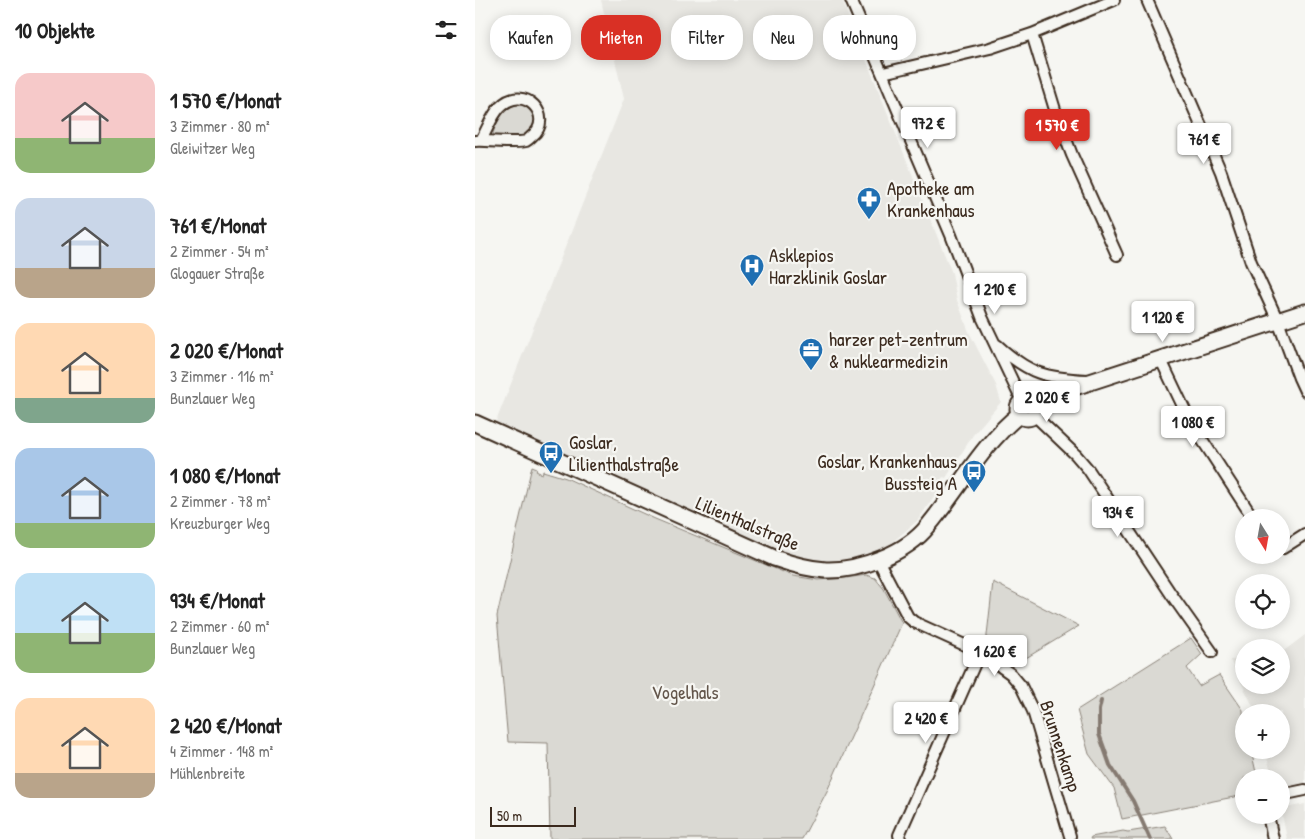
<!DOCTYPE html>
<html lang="de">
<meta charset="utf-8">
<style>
body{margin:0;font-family:"Patrick Hand",sans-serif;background:#f2f2f2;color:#222;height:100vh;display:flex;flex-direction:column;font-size:19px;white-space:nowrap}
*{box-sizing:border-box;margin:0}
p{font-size:16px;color:#767676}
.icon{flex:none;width:28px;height:28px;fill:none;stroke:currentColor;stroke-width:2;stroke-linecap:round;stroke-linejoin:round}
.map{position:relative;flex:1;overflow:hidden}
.panel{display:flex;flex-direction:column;background:#fff;width:475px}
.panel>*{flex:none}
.top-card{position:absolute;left:15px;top:15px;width:475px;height:45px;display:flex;gap:10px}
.needle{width:32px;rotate:169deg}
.fabs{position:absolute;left:760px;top:509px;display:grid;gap:10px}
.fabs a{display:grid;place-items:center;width:55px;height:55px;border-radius:50%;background:#fff;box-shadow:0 2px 12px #0003;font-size:25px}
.scale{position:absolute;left:15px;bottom:12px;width:86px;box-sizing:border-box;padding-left:5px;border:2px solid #3b2a1e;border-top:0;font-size:14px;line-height:18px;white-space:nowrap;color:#3b2a1e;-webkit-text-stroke:4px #f6f6f2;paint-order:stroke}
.price{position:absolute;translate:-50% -42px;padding:0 11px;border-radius:5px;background:#fff;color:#222;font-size:16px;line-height:32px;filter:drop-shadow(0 1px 2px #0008)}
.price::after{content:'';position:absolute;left:50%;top:30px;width:15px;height:11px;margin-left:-8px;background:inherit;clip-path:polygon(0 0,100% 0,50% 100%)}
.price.active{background:#d93025;color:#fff}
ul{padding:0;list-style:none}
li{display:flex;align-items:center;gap:15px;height:125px;padding:0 15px}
li span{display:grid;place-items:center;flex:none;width:140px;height:100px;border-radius:15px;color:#555}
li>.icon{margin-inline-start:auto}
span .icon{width:60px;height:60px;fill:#fffc;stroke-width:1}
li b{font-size:21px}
h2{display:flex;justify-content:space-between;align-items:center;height:60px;padding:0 15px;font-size:21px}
.pill{padding:0 18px;border-radius:20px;background:#fff;box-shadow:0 2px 12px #0003;font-size:18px;line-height:45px}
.pill.active{background:#d93025;color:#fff}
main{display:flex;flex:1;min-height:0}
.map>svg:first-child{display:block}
</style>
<main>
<section class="panel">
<h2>10 Objekte<svg class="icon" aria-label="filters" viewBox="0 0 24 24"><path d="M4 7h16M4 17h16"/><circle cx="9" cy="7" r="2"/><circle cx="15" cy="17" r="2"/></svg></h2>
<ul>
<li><span style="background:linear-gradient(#f6c9c9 65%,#8fb573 0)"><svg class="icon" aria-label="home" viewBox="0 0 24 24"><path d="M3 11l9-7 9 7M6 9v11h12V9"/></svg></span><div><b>1 570 €/Monat</b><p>3 Zimmer · 80 m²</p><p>Gleiwitzer Weg</p></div></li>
<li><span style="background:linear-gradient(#c9d6e8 70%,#b9a48a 0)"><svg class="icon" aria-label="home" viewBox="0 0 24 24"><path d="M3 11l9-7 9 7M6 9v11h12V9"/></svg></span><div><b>761 €/Monat</b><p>2 Zimmer · 54 m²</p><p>Glogauer Straße</p></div></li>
<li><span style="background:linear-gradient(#ffd9b3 75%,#7fa58c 0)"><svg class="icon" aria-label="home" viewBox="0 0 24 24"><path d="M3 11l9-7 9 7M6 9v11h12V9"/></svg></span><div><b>2 020 €/Monat</b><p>3 Zimmer · 116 m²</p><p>Bunzlauer Weg</p></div></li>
<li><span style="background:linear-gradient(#a9c7e8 75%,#8fb573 0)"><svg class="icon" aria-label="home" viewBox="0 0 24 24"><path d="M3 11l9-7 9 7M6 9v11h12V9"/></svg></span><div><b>1 080 €/Monat</b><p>2 Zimmer · 78 m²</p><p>Kreuzburger Weg</p></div></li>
<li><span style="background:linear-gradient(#bfe0f5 60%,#8fb573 0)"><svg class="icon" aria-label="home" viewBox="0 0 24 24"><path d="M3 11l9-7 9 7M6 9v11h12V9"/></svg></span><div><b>934 €/Monat</b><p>2 Zimmer · 60 m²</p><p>Bunzlauer Weg</p></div></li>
<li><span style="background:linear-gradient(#ffd9b3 75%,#b9a48a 0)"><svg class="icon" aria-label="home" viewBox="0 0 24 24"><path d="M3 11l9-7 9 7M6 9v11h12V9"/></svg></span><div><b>2 420 €/Monat</b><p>4 Zimmer · 148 m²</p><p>Mühlenbreite</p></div></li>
</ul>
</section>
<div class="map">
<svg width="830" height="839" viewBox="0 0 830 839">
<rect width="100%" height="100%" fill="#f6f6f2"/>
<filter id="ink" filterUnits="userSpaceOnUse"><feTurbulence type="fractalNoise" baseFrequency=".02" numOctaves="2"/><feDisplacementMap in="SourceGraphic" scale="10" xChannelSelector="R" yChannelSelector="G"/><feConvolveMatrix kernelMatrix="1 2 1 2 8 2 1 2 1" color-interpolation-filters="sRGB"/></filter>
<g filter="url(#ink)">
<path fill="#e8e7e2" d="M126 0H367L477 273 482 300 494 332 521 385 526 402 498 435 471 478 468 477 464 484 466 486 443 520 404 554 369 562 341 564 317 560 20 424 149 99Z
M830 635V784L806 788V778L797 777 790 750H806V712H781L755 660 769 659V685H806V653Z
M830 804V839H812L806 809Z"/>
<path fill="#dad9d3" stroke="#8a8278" d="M43 103C54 106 63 112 59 125 58 130 56 133 52 135 44 139 30 137 20 138L18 133C23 119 29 109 43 103Z
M57 466 62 468 61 471 67 474 68 471 91 478 180 519 318 576 343 580 371 578 391 575 400 578 409 589 427 623 352 791 327 839H75L73 743 33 742 22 616Z
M518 582 604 626 541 664 511 644Z
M716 638 727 654 712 668 724 686 744 675 768 710 769 750H776L782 777 769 778V795L647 819 639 788 614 754 602 710Z
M690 826 698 839H615L616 837 648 831 653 832Z"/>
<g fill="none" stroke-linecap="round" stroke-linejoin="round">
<path stroke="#857a71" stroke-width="4" d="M626 701 624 710V734L635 765 658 801 675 839"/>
<defs>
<path id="street" d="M376 0 476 235 507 317 547 401
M672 0 746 172 776 262 803 321 824 378 830 391
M557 34 581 113 597 155 642 255
M408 73 515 48 557 34 639 0
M0 141C11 140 43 144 51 141 53 140 55 138 57 136 80 118 50 82 25 107 17 115 12 130 6 140
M522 345C554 374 570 378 613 380
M686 360 715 421 778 518
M559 415 601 455 613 469 696 594 737 652
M806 546 808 548 830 534
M403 560 433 617 439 622 505 652 536 674 546 686 558 711 595 836
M806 795 830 790
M793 815 798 839
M425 839 424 835 505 652"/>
<path id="secondary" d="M543 409a9 9 0 1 1 18 0a9 9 0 1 1-18 0Z
M560 404 575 395 830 312
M0 423 299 558C316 564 332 569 351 570 384 571 432 553 453 526 484 489 507 444 545 414"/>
</defs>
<use href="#street" stroke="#3b2a1e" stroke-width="14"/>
<use href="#secondary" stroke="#3b2a1e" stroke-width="19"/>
<use href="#street" stroke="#f6f6f2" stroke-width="10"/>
<use href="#secondary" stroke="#f6f6f2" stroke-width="15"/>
</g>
</g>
<defs>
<symbol id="pharmacy-pin" viewBox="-11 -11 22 30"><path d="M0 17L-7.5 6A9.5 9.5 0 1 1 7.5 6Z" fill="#1f6fb2" stroke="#f6f6f2"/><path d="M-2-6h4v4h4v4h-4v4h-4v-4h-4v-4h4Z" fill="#fff"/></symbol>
<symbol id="hospital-pin" viewBox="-11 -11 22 30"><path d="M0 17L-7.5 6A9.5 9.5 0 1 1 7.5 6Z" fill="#1f6fb2" stroke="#f6f6f2"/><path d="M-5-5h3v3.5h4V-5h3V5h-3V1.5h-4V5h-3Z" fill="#fff"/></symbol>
<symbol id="office-pin" viewBox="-11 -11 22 30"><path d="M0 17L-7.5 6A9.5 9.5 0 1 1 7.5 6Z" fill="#1f6fb2" stroke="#f6f6f2"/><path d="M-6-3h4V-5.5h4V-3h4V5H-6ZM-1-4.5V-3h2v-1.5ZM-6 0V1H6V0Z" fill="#fff"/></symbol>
<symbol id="bus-pin" viewBox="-11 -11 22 30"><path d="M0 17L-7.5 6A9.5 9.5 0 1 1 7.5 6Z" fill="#1f6fb2" stroke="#f6f6f2"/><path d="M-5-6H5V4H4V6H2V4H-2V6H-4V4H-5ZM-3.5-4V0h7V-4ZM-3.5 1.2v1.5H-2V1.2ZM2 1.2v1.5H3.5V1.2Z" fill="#fff"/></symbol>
</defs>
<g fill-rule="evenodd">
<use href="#pharmacy-pin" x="380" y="185" width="28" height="38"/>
<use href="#hospital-pin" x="263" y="252" width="28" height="38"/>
<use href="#office-pin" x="322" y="336" width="28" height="38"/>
<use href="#bus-pin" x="62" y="439" width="28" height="38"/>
<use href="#bus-pin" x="485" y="458" width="28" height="38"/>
</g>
<g text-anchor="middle" stroke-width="4.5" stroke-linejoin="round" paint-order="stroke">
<g font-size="19" fill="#3b2a1e" stroke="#f6f6f2" text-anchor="start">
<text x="412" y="195">Apotheke am<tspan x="412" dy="22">Krankenhaus</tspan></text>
<text x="294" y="262">Asklepios<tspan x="294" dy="22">Harzklinik Goslar</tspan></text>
<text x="354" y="346">harzer pet-zentrum<tspan x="354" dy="22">&amp; nuklearmedizin</tspan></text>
<text x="94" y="449">Goslar,<tspan x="94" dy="22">Lilienthalstraße</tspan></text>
<text x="482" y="468" text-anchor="end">Goslar, Krankenhaus<tspan x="482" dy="22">Bussteig A</tspan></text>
</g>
<g font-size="19" fill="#3b2a1e" stroke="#f6f6f2">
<text transform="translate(273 523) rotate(23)" y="7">Lilienthalstraße</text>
<text transform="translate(586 746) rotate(72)" y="7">Brunnenkamp</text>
</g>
<g font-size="19" fill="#63564b" stroke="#f6f6f2">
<text x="210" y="699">Vogelhals</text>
</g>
</g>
</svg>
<div class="fabs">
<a><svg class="needle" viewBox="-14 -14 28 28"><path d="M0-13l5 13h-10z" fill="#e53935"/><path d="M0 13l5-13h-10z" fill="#767676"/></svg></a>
<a><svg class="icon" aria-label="locate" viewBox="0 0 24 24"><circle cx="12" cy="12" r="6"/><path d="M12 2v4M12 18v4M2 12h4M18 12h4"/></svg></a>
<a><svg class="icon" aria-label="layers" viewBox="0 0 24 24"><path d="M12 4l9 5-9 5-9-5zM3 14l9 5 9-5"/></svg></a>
<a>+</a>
<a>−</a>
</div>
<div class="scale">50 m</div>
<b class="price" style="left:453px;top:149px">972 €</b>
<b class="price active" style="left:582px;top:151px">1 570 €</b>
<b class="price" style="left:729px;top:165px">761 €</b>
<b class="price" style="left:520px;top:315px">1 210 €</b>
<b class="price" style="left:688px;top:343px">1 120 €</b>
<b class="price" style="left:572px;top:423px">2 020 €</b>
<b class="price" style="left:718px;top:448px">1 080 €</b>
<b class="price" style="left:643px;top:538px">934 €</b>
<b class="price" style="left:520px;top:677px">1 620 €</b>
<b class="price" style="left:451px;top:744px">2 420 €</b>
<div class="top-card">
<a class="pill">Kaufen</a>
<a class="pill active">Mieten</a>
<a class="pill">Filter</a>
<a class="pill">Neu</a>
<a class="pill">Wohnung</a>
</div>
</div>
</main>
